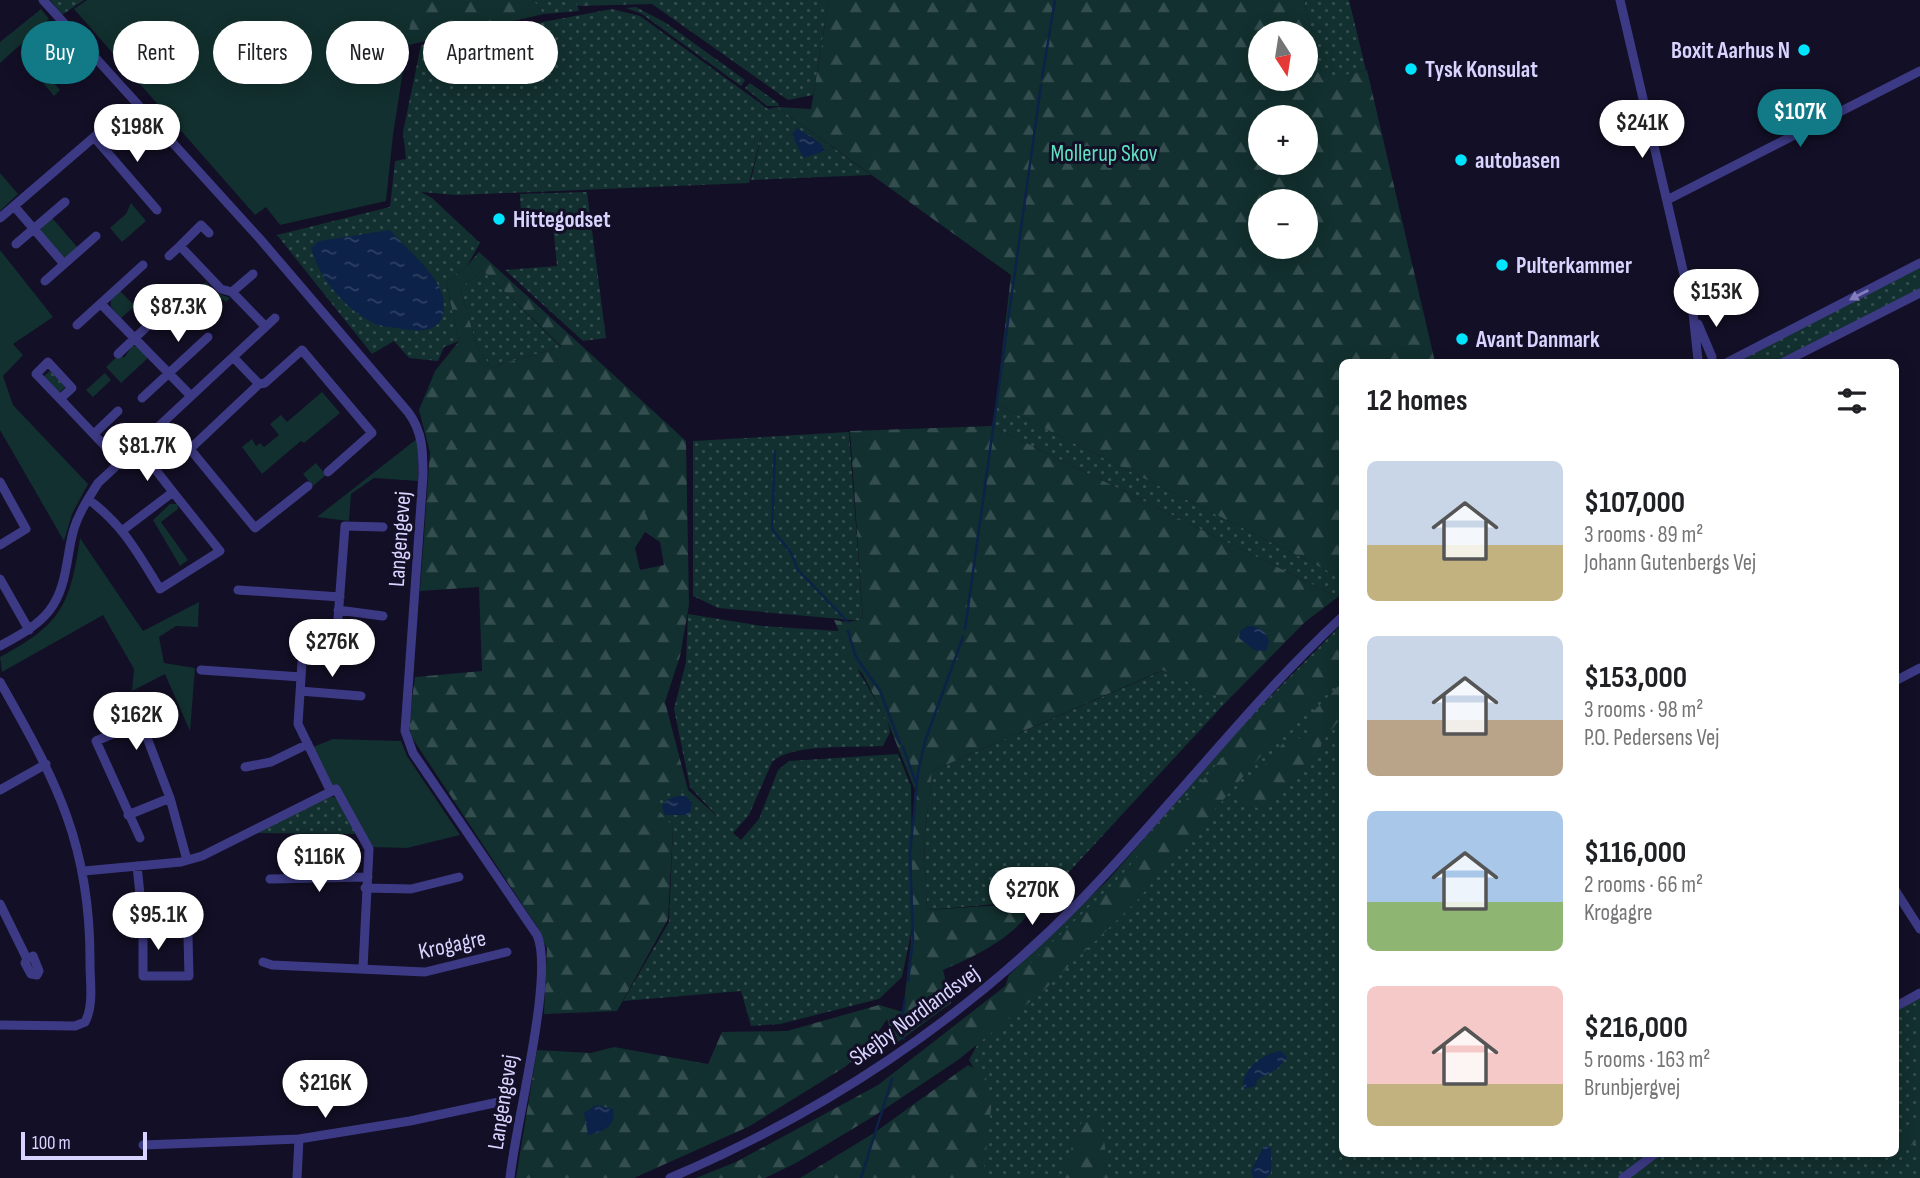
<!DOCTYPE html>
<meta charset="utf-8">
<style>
body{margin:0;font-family:"Sofia Sans Condensed",sans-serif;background:#f2f2f2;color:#202124;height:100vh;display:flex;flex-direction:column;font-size:26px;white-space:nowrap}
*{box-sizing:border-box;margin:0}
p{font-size:23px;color:#757577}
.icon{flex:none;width:38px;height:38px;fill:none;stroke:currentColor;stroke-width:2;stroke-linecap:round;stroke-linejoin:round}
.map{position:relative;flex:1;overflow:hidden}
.drawer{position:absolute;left:1339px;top:359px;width:560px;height:798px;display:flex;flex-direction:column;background:#fff;border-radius:10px;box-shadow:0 4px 18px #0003}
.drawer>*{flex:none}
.guide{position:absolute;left:21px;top:21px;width:665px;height:63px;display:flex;gap:14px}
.needle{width:46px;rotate:168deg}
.controls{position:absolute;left:1248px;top:21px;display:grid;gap:14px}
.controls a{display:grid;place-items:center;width:70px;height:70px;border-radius:50%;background:#fff;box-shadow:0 4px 18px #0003;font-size:35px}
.scale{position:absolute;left:21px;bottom:18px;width:126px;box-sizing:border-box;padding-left:7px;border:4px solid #d9d4ff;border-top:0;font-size:19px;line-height:24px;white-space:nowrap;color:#d9d4ff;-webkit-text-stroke:5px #130f26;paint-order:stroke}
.price{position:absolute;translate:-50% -60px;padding:0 16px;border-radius:24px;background:#fff;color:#222;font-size:23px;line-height:46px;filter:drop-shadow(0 2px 4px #0008)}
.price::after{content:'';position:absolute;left:50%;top:42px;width:21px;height:16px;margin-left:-10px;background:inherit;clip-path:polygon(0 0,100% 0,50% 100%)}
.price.current{background:#127987;color:#fff}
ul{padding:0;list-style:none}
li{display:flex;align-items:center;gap:21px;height:175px;padding:0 28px}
li span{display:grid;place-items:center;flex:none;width:196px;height:140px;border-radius:10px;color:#555}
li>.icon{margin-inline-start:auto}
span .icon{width:84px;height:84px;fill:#fffc;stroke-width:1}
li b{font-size:30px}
h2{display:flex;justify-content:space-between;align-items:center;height:84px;padding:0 28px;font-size:30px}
.pill{padding:0 24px;border-radius:32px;background:#fff;box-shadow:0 4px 18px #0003;font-size:24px;line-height:63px}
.pill.current{background:#127987;color:#fff}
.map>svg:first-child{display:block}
</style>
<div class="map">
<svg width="1920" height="1178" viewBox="0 0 1920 1178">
<defs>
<pattern id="grass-dots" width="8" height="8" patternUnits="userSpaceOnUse" patternTransform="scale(1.75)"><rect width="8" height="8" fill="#12302f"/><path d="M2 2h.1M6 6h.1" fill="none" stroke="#344d4e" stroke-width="1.8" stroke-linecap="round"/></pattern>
<pattern id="forest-firs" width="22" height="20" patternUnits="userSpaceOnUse" patternTransform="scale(1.75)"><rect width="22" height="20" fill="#12302f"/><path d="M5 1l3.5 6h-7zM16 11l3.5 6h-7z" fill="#344d4e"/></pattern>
<pattern id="water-ripples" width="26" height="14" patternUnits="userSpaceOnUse" patternTransform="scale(1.75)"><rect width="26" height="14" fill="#0c2248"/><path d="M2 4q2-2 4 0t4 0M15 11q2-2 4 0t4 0" fill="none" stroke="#2f4163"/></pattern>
</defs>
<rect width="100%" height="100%" fill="#130f26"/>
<path fill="url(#grass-dots)" d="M50 0H84L62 15Z
M533 0H576L579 11 544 14Z
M652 0H829L813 95 788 100 652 4Z
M1304 0H1349L1366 70 1323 81Z
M636 7 666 23 745 80 741 86 642 14 626 8Z
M612 9 640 16 768 109 777 107 871 175 751 180 763 129 749 183 457 195 421 192 432 198 480 243 467 266 446 282 459 341 444 347 438 361 409 358 394 341 372 354 277 235 390 207 395 161 406 159 403 132 421 45Z
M750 83 778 103 779 106H767L745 88Z
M587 192 606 338 583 341 505 270 557 266 552 215 521 216 520 194Z
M1920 267V290L1777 362H1743L1741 358Z
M482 270 561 347 491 367 478 349 460 289Z
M50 371 65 387 59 393 44 376Z
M996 404 1342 578V594L1338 597 992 426Z
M849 432 863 621 718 608 693 596V441Z
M688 614 762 626 839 631C852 664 872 691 888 723L890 732 883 746C856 748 791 743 772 762L749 815 733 833 741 840 759 819 778 770 789 761 898 754 911 786 913 924 902 977 879 999 780 1024 751 1026 741 991 623 1001 669 922 673 827 652 804 670 791 688 790 720 819 690 787 674 709 686 662Z
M1342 624V1153H1895V1010L1920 996V1178H977L992 1100 969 1060 999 1005 1009 975 1108 880 1250 717Z
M1164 670 1227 701 1043 900 927 910 924 842 932 771Z
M329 796 339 799 357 834 257 833Z"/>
<path fill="url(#forest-firs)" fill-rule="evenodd" d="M218 0H533L544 14 404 46Z
M576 0H652V4L577 6Z
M829 0H1304L1323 80 1367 70 1435 362H1342V578L996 404 1011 275 777 107 811 109ZM1260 33H1306V79H1260ZM1260 117H1306V163H1260ZM1260 201H1306V247H1260Z
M479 252 686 441 689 605 680 656 665 702 688 790 670 792 653 804 673 827 668 919 617 1011 544 1014 547 949 538 928 411 736 409 722 415 677 482 671 479 587 420 591 430 452 419 410 435 371 459 341 446 282 467 266ZM482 270 561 346V347L491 367 478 349 460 289ZM645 532 660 542 664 565 640 570 635 548Z
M992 426 1338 597 1305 622 1227 701 1163 670 932 771 924 842 927 910 1032 903C1025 933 970 959 943 970L951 1003 894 1045 887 1019 869 1046 845 1067 750 1126 634 1178H516L537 1050 591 1053 614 1047 708 1064 722 1032 787 1031 879 1005 903 1012 913 924 911 838 915 790 889 725 862 673 853 665 834 620 848 622 863 619 850 431Z
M1342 631V671L1295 716 1135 903 1043 991 958 1060 874 1116 796 1163 765 1178H696L736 1162 878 1085 1013 980 1118 879 1293 675Z
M1342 682V717C1330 730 1322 745 1310 758 1292 777 1280 784 1267 809L1262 811 1249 803 1240 804 1236 798 1293 732 1300 739 1310 730 1303 722Z
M968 1065 985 1074 992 1100 983 1178H800L874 1133Z
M1099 1110 1110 1178H1060L1081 1123Z
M1920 1122V1140L1895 1155 1873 1162 1869 1153H1895V1135Z"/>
<path fill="#12302f" d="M87 0H414L393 135 386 201 280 225 266 207 255 215 74 9Z
M41 9 49 19 0 63V42Z
M45 73 60 90 54 96 39 78Z
M0 173 18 194 0 211Z
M131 203 146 221 122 242 110 228 126 214Z
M48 219H53L78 248 69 257H62L40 233 41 226Z
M0 250 53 317 13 344 23 355 3 376 13 405 88 484 72 514 64 541 0 430Z
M206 282 217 293 230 298 226 302 223 299 199 322 182 303Z
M120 291 135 306 121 318 111 307V300Z
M132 346H138L149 357 121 383 106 367 120 354 124 358Z
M105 373 111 380 93 397 86 390Z
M322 392 340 413 304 443 301 441 262 474 242 447 252 439 256 446 260 443 264 447 279 435 270 424 281 415 287 422Z
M418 438V481L374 478 351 494 349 521 317 517Z
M316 463 326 475 313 486 303 474Z
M170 504H177L178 509 161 522 188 560 180 566 153 520Z
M655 508 662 523 652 528 645 512Z
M80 538 143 631 199 602 198 627 176 626 159 637 164 663 195 668 190 731 165 674 132 691 134 669 103 615 2 672 0 657C62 624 70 605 80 538Z
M333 739 401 741 407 756 460 835 407 848 371 847 337 785 332 788 313 747Z"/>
<path fill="url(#water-ripples)" d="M797 128 820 143 825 151 803 158 792 134Z
M390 230C406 249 438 273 443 298 449 334 421 333 397 328 389 327 378 327 371 322 344 307 319 278 311 248L319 241Z
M1248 626C1260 626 1266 631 1269 642L1266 651 1254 650 1239 638 1240 631Z
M678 796H685L692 802 690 815H665L662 806 668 799Z
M1281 1051 1287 1058 1277 1069 1257 1080 1256 1086 1244 1089C1238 1072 1265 1052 1281 1051Z
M596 1105 613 1109C617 1126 603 1132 588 1135L584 1113Z
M1264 1146 1271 1148V1173L1266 1178H1253L1251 1171Z"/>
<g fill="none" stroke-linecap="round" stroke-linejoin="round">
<path stroke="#0c2248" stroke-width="2.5" d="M1042 78 1055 0
M775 451 772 529 791 553 798 570 848 622
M965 629 1041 85
M848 631 856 657 880 691 900 743
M903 747 916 783
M908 981 913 939 910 853 918 772 925 741 963 637
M904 1039 900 1032 905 999
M861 1178 892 1079"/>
<path stroke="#3d3a85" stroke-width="9" d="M43 0 260 239 408 412C423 432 423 452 423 475L405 731 413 753 537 935C555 974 515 1125 510 1178
M1620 0 1693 313 1698 360
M94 137 157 210
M1667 200 1920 71
M14 206 64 264
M0 218 100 132
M16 244 65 202
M180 246 201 225 209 233
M169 256 180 246 221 289 232 292 265 326
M45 281 96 236
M232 292 253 274
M101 304 191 396
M1698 324 1712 357
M77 325 143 265
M118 354 174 301
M233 357 259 384
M1728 362 1920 263
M1784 362 1920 293
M142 398 208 337
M60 399 72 388 48 362 36 374 60 399 65 404 120 462
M94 434 118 411
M144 455 173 492
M0 482 26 529 0 545
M308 486 255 528 190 449 259 384 265 383 302 350 372 433 328 472
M88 499C123 525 137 552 160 589L220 551 173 492 123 530
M0 579 29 630
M238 590 340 597
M338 610 383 616
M0 646C18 636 36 627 49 611 67 588 66 559 73 532 78 514 88 499 98 483L275 318
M201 670 301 677
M1895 681 1920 668
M0 682C57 782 91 846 90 964 90 981 94 1006 85 1022L75 1026 0 1025
M300 691 361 696
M245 767 271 762 308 744
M0 790 46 764
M331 792 298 724 302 662 337 632 345 526 383 527
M128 815 170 798
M140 838 96 741 141 722 170 798 187 860
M137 866 143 923V976H189L187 898
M84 871 181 862 202 856 336 789 369 849 363 968
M270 879 368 877
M365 888 411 889 459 877
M1895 890 1920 929
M0 904 27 959 25 963 31 974 37 975 39 971 33 956 27 959
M263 962 272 965 425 972 507 952
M1895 1007 1920 993
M143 1145 299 1139 410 1121 508 1100
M297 1178 299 1139
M670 1178C823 1113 964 1020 1080 901 1170 809 1247 705 1342 617
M1623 1178 1656 1153"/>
</g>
<defs><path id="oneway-solid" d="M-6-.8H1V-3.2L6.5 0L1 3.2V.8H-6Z" transform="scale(1.75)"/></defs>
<use fill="#837fbc" href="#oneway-solid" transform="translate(1859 295) rotate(153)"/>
<g fill="#00e5ff" stroke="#130f26" stroke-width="2.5">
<circle cx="1804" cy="50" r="7"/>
<circle cx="1411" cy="69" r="7"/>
<circle cx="1461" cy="160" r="7"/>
<circle cx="499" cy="219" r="7"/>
<circle cx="1502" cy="265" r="7"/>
<circle cx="1462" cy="339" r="7"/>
</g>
<g text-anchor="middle" stroke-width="6" stroke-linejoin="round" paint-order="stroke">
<g font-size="23" font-weight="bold" fill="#d9d4ff" stroke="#130f26" text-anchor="start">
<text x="1790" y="58" text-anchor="end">Boxit Aarhus N</text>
<text x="1425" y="77">Tysk Konsulat</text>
<text x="1475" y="168">autobasen</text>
<text x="513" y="227">Hittegodset</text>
<text x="1516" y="273">Pulterkammer</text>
<text x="1476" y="347">Avant Danmark</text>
</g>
<g font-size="23" fill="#5fe0c0" stroke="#130f26">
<text x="1104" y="161">Mollerup Skov</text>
</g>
<g font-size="23" fill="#d9d4ff" stroke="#130f26">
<text transform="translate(399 539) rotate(-86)" y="8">Langengevej</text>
<text transform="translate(452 944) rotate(-12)" y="8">Krogagre</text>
<text transform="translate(914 1015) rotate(-36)" y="8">Skejby Nordlandsvej</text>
<text transform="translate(502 1102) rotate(-81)" y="8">Langengevej</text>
</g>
</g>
</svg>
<div class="controls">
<a><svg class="needle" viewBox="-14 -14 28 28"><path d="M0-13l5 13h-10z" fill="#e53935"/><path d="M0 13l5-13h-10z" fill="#757577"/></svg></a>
<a>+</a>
<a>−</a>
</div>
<div class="scale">100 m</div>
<b class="price current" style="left:1800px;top:149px">$107K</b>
<b class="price" style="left:1642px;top:160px">$241K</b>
<b class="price" style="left:137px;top:164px">$198K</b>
<b class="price" style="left:1716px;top:329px">$153K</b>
<b class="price" style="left:178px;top:344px">$87.3K</b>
<b class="price" style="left:147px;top:483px">$81.7K</b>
<b class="price" style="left:332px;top:679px">$276K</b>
<b class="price" style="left:136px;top:752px">$162K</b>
<b class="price" style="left:319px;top:894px">$116K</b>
<b class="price" style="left:1032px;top:927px">$270K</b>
<b class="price" style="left:158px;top:952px">$95.1K</b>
<b class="price" style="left:325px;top:1120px">$216K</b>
<div class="guide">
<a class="pill current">Buy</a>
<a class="pill">Rent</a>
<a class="pill">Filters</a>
<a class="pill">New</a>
<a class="pill">Apartment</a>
</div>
<section class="drawer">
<h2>12 homes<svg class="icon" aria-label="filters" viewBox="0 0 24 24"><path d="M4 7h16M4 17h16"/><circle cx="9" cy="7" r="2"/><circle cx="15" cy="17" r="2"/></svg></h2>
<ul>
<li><span style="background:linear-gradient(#c9d6e8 60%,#c2b280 0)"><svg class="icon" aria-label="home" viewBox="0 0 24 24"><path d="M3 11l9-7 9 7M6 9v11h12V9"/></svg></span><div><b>$107,000</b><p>3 rooms · 89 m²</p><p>Johann Gutenbergs Vej</p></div></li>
<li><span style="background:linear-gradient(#c9d6e8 60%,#b9a48a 0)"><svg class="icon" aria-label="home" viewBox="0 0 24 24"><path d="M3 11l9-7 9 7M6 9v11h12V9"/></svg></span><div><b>$153,000</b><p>3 rooms · 98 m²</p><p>P.O. Pedersens Vej</p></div></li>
<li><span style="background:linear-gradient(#a9c7e8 65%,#8fb573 0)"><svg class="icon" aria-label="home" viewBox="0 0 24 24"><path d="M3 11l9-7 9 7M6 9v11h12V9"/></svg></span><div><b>$116,000</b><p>2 rooms · 66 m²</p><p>Krogagre</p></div></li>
<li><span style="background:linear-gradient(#f6c9c9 70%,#c2b280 0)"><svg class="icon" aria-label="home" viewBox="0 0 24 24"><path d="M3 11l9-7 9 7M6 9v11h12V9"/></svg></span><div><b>$216,000</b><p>5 rooms · 163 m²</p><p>Brunbjergvej</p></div></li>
</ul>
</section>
</div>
